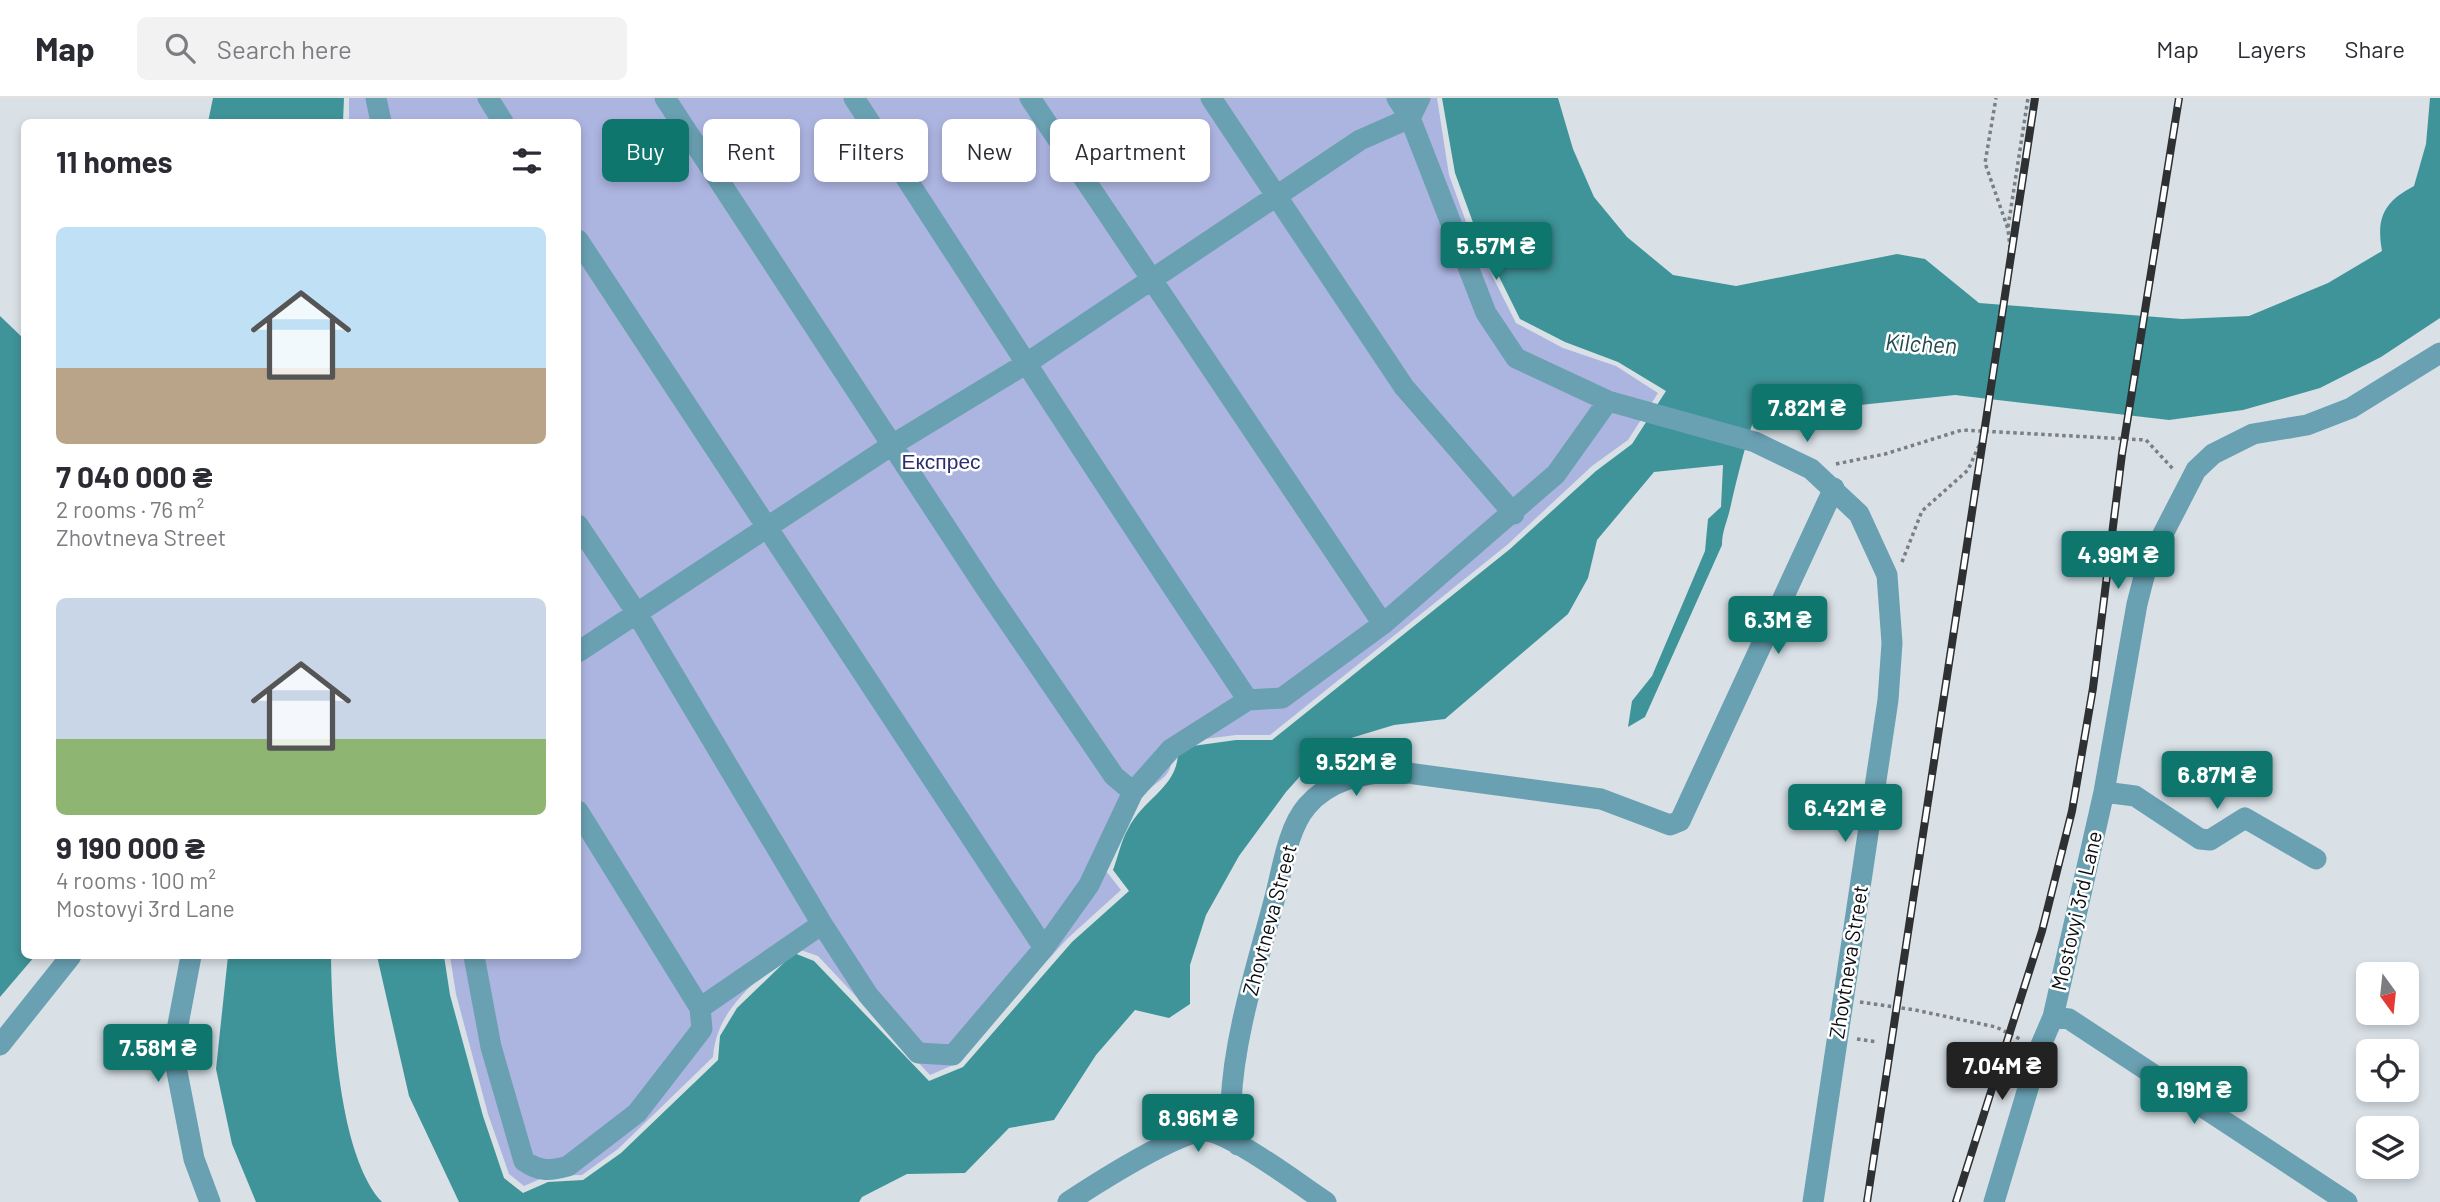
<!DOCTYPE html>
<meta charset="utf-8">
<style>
body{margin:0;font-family:Barlow,sans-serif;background:#f2f2f3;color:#2b2b33;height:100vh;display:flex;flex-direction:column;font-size:26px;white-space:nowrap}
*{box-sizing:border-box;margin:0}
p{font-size:23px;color:#7c7c81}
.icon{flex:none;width:38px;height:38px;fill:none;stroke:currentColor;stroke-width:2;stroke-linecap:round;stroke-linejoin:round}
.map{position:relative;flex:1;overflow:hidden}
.sheet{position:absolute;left:21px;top:21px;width:560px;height:840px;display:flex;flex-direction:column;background:#fff;border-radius:10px;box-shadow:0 4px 10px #0003}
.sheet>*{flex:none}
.guide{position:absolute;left:602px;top:21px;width:665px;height:63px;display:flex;gap:14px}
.needle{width:46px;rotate:165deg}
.controls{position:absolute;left:2356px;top:864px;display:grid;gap:14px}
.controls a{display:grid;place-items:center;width:63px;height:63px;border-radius:10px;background:#fff;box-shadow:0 4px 10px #0003;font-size:35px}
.price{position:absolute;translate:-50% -60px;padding:0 16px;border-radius:7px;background:#0f766e;color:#fff;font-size:23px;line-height:46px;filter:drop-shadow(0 2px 4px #0008)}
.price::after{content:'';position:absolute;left:50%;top:42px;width:21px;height:16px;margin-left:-10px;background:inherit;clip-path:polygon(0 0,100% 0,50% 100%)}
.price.selected{background:#222;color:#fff}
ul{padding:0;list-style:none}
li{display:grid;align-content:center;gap:14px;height:371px;padding:0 35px}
li span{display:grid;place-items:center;height:217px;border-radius:10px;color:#555}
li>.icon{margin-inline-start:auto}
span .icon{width:126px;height:126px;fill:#fffc;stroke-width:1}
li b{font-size:30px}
h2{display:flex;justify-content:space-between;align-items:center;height:84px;padding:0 35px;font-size:30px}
.chip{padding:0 24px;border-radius:10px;background:#fff;box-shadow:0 4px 10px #0003;font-size:24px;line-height:63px}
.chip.selected{background:#0f766e;color:#fff}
header{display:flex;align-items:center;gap:42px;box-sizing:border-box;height:98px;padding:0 35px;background:#fff;border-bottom:2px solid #e1e1e2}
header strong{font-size:33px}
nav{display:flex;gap:38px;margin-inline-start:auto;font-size:24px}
.search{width:490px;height:63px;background:#f2f2f3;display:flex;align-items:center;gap:18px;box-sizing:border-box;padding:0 24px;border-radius:10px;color:#7c7c81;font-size:26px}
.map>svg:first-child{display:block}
</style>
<header>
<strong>Map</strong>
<div class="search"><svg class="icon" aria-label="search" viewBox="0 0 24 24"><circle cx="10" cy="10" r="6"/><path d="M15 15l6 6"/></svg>Search here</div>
<nav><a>Map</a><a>Layers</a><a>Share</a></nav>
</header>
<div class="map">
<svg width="2440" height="1104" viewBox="0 0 2440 1104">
<rect width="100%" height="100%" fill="#d9e1e7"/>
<path fill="#acb4e0" d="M349 0H1437L1449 77 1469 132 1516 225 1563 250 1616 268 1658 295 1628 342 1592 368 1507 447 1270 637H1236L1173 645C1174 687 1157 677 1139 703 1125 723 1117 751 1106 773L1121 792 1068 840 1030 881 960 964 930 977 818 858 792 849C759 884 717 907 713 959L618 1051 582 1077 547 1078 524 1088 509 1076 488 1016 456 896 450 858H578V24H349Z"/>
<path fill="#3f9499" d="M213 0H344L343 24H208Z
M1442 0H1558L1573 51 1594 99 1627 139 1673 177 1736 188 1897 156 1925 161 1979 205 2182 221 2249 218 2328 185 2382 153C2376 119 2384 104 2414 88L2426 46 2430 0H2440V220L2381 259 2320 290 2243 312 2169 322 1955 297 1822 311 1759 305C1747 341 1738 375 1730 411 1727 424 1722 433 1722 447L1645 619 1628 629 1632 603 1652 578 1705 453 1708 421 1721 409 1723 367 1654 374 1597 442 1588 480 1568 516 1445 621 1394 627 1328 647 1286 694 1239 758 1206 817 1190 867V906L1169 920 1135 912 1096 957 1054 1022 1009 1030 965 1075 907 1076 862 1099 859 1104H459L409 998 377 858H444L450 897 483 1018 504 1080 523 1095 548 1084 583 1082 621 1055 718 962 720 938 737 910 794 855 814 863 929 983 963 969 1072 844 1129 793 1113 772C1118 759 1121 743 1128 731 1145 698 1180 689 1178 650L1236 642H1272L1510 451 1596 373 1632 346 1666 293 1618 264 1565 244 1520 221 1475 130 1455 75Z
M0 218 24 241V858H35L0 899Z
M228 858H331C332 921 338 1057 382 1104H256L232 1046 216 971Z"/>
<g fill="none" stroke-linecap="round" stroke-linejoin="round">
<path stroke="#797f83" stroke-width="3.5" stroke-dasharray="3.5 3.5" stroke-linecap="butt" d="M2008 129 2028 0
M1836 366 1885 356 1962 332 2146 342 2174 372
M1902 464 1922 413 1968 372 1981 343 2011 159 2008 131 1985 65 1996 0
M1860 904 1915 912 1996 929 2022 942
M1857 941 1877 944"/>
<path stroke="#69a0b2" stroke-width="21" d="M376 0 381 24
M488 0 503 24
M665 0 985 489 1114 678 1133 694
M854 0C985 201 1114 403 1248 602
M1030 0 1383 526
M1211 0 1404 289 1514 416
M1397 0 1410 20 1486 215 1516 260 1608 303 1755 344 1811 371 1859 416 1887 477 1892 545 1888 602 1813 1104
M578 142 1044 850
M578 427 636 514 822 826 868 897 918 955 953 957 1044 850 1089 787 1133 694 1171 651 1248 602 1282 600 1383 526 1556 376 1608 303
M578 554 892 347 1027 265 1360 42 1410 20 1420 0
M2104 694 2135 698 2200 741 2210 742 2245 720 2316 761
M578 713 700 910
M191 858 173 953 194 1061 210 1104
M474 858 491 949 524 1063C540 1074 550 1073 568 1068L637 1015 702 931 700 910 822 826
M2053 919 2069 921 2347 1104
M0 947 71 858
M1238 1047C1234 1033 1231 1020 1231 1005 1234 937 1257 868 1274 803 1282 774 1287 731 1307 708 1329 682 1361 676 1393 673L1601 701 1670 727 1680 723 1834 390
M1068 1104C1094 1087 1178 1033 1206 1033 1230 1034 1303 1089 1326 1104
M1994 1104 2041 947 2053 919 2104 694 2137 506 2147 467 2196 372 2213 356 2253 336 2307 327 2351 310 2440 255"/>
<defs>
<path id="rail" d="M1867 1104 2035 0
M1956 1104 2042 833 2072 713 2093 590 2122 356 2179 0"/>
</defs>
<use href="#rail" stroke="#2d3134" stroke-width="8"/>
<use href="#rail" stroke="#fff" stroke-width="5" stroke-dasharray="16" stroke-linecap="butt"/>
</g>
<g text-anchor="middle" stroke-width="5" stroke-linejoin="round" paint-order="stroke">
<g font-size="21" fill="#2b2d6f" stroke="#fff">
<text x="941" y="371">Експрес</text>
</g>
<g font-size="21" fill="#0b0e10" stroke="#fff">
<text transform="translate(2077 813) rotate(-77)" y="7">Mostovyi 3rd Lane</text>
<text transform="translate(1270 822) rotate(-75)" y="7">Zhovtneva Street</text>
<text transform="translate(1849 864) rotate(-81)" y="7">Zhovtneva Street</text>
</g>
<g font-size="23" font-style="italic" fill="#21484b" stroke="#fff">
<text transform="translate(1921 246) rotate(3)" y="8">Kilchen</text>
</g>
</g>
</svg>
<div class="controls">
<a><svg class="needle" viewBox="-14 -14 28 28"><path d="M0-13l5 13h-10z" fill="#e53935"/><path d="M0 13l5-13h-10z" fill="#7c7c81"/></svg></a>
<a><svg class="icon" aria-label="locate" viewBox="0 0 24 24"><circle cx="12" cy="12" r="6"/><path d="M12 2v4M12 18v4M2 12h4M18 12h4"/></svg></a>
<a><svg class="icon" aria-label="layers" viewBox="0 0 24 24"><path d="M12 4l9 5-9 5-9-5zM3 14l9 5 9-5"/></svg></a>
</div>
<b class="price" style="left:1496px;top:184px">5.57M ₴</b>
<b class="price" style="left:1807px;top:346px">7.82M ₴</b>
<b class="price" style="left:2118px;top:493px">4.99M ₴</b>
<b class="price" style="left:1778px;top:558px">6.3M ₴</b>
<b class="price" style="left:1356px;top:700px">9.52M ₴</b>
<b class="price" style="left:2217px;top:713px">6.87M ₴</b>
<b class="price" style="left:1845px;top:746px">6.42M ₴</b>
<b class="price" style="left:158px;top:986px">7.58M ₴</b>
<b class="price selected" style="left:2002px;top:1004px">7.04M ₴</b>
<b class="price" style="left:2194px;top:1028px">9.19M ₴</b>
<b class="price" style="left:1198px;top:1056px">8.96M ₴</b>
<div class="guide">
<a class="chip selected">Buy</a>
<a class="chip">Rent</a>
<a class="chip">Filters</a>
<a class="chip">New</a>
<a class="chip">Apartment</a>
</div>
<section class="sheet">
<h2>11 homes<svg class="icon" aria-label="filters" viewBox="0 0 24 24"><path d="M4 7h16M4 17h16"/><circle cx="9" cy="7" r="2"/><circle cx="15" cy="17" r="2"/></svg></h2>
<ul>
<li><span style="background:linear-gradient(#bfe0f5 65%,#b9a48a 0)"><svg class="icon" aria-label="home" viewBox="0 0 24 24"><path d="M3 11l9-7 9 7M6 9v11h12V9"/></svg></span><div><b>7 040 000 ₴</b><p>2 rooms · 76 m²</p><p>Zhovtneva Street</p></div></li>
<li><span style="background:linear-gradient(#c9d6e8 65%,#8fb573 0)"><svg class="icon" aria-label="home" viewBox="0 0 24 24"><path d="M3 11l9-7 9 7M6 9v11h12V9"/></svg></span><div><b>9 190 000 ₴</b><p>4 rooms · 100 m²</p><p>Mostovyi 3rd Lane</p></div></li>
</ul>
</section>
</div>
